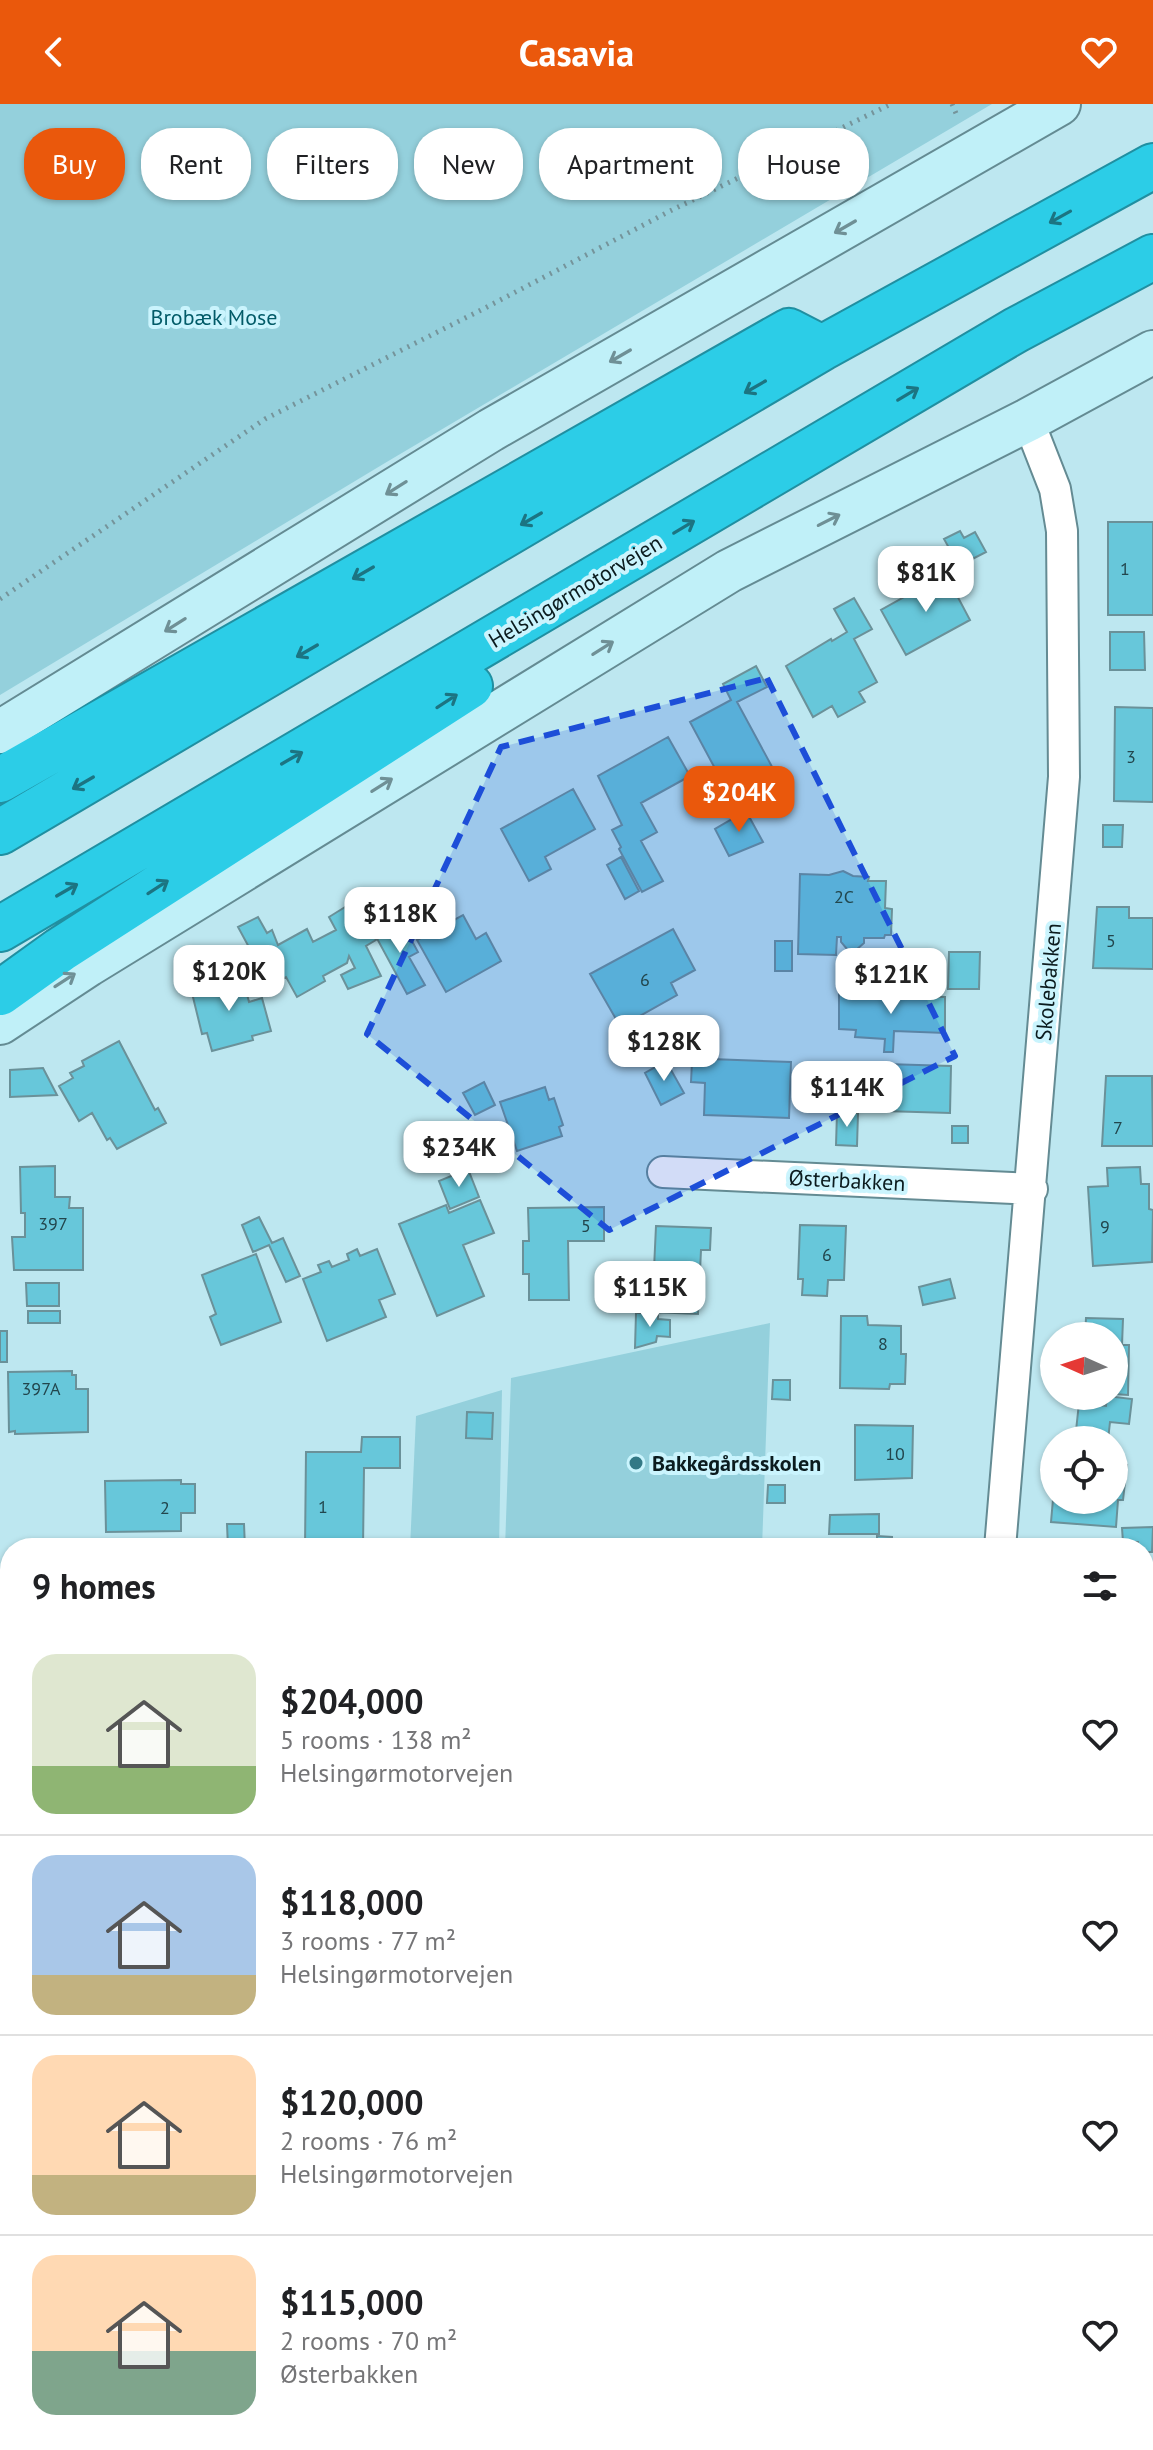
<!DOCTYPE html>
<meta charset="utf-8">
<style>
body{margin:0;font-family:"PT Sans",sans-serif;background:#f6f6f6;color:#202124;height:100vh;display:flex;flex-direction:column;font-size:30px;white-space:nowrap}
*{box-sizing:border-box;margin:0}
p{font-size:26px;color:#757577}
.icon{flex:none;width:44px;height:44px;fill:none;stroke:currentColor;stroke-width:2;stroke-linecap:round;stroke-linejoin:round}
.map{position:relative;flex:1;overflow:hidden}
.details{position:absolute;left:0px;top:1434px;width:1154px;height:912px;display:flex;flex-direction:column;background:#fff;border-radius:32px 32px 0 0;box-shadow:0 2px 6px #0004}
.details>*{flex:none}
.top-card{position:absolute;left:24px;top:24px;width:1106px;height:72px;display:flex;gap:16px}
.needle{width:52px;rotate:273deg}
.tools{position:absolute;left:1040px;top:1218px;display:grid;gap:16px}
.tools a{display:grid;place-items:center;width:88px;height:88px;border-radius:50%;background:#fff;box-shadow:0 2px 6px #0004;font-size:40px}
.price{position:absolute;translate:-50% -68px;padding:0 18px;border-radius:16px;background:#fff;color:#222;font-size:26px;line-height:52px;filter:drop-shadow(0 2px 4px #0008)}
.price::after{content:'';position:absolute;left:50%;top:48px;width:24px;height:18px;margin-left:-12px;background:inherit;clip-path:polygon(0 0,100% 0,50% 100%)}
.price.active{background:#ea580c;color:#fff}
ul{padding:0;list-style:none}
li{display:flex;align-items:center;gap:24px;height:200px;padding:0 32px}
li+li{border-top:2px solid #e0e0e0}
li span{display:grid;place-items:center;flex:none;width:224px;height:160px;border-radius:24px;color:#555}
li>.icon{margin-inline-start:auto}
span .icon{width:96px;height:96px;fill:#fffc;stroke-width:1}
li b{font-size:34px}
h2{display:flex;justify-content:space-between;align-items:center;height:96px;padding:0 32px;font-size:34px}
.chip{padding:0 28px;border-radius:32px;background:#fff;box-shadow:0 2px 6px #0004;font-size:28px;line-height:72px}
.chip.active{background:#ea580c;color:#fff}
header{display:flex;justify-content:space-between;align-items:center;height:104px;padding:0 32px;background:#ea580c;color:#fff;font-size:36px;font-weight:700}
.map>svg:first-child{display:block}
</style>
<header><svg class="icon" aria-label="back" viewBox="0 0 24 24"><path d="M15 5l-7 7 7 7"/></svg>Casavia<svg class="icon" aria-label="heart" viewBox="0 0 24 24"><path d="M12 20l-8-8c-3-5 5-10 8-4 3-6 11-1 8 4z"/></svg></header>
<div class="map">
<svg width="1153" height="2346" viewBox="0 0 1153 2346">
<rect width="100%" height="100%" fill="#bde7f0"/>
<path fill="#a9dce7" d="M478 2336H734V2346H478Z"/>
<path fill="#94d0dc" d="M0 0H992L385 359 0 591Z
M770 1219 762 1444H505L511 1274Z
M502 1286 499 1444H410L416 1312Z"/>
<path fill="#67c7da" stroke="#6a9199" stroke-width="2" d="M1108 418H1153V511H1108Z
M960 427 964 434 975 428 986 448 959 462 944 435Z
M944 467 970 516 906 551 881 506 922 483 921 480Z
M854 494 872 525 854 535 877 578 859 588 865 598 838 613 832 602 813 613 786 562 831 535 832 537 847 528 834 505Z
M1110 528H1144L1145 566H1110Z
M756 562 767 583 737 598 777 672 732 696 690 618 731 596 723 580Z
M1115 603 1153 604V698L1114 697Z
M668 633 690 672 641 699 657 728 641 737 663 777 642 788 619 745 621 743 612 726 622 721 598 672Z
M573 685 595 725 545 753 551 765 529 777 501 725Z
M746 707 763 738 729 752 715 725Z
M1103 721H1123L1122 743H1103Z
M621 753 639 787 625 795 607 761Z
M843 767 853 772 869 773 868 777H886L885 804 892 805 891 831H885L884 834H864V839L856 846 847 845 841 838V833H837L836 851 798 850 800 770 829 771Z
M355 797 376 836 366 842 381 872 348 885 341 871 355 864 349 852 347 859 323 872 325 877 297 893 286 873 270 882 238 823 258 813 267 829 272 826 278 841 307 825 313 838 336 826 329 813Z
M1097 803H1129V814H1153V865L1093 864Z
M463 811 476 835 486 829 501 857 446 888 417 836Z
M400 815 418 848 409 853 425 881 407 890 374 829Z
M673 825 695 866 671 879 677 891 640 912 654 938 635 948 590 870Z
M775 837H792V867H775Z
M949 848H980L979 885H948Z
M242 871 249 898 262 894 271 927 252 932 253 936 212 947 207 929 202 930 191 885Z
M839 890 945 893V929L894 927 893 948H884L885 935 855 933 856 926 839 925Z
M119 937 155 1006 158 1004 166 1019 117 1045 110 1034 107 1036 92 1009 79 1017 59 982 73 974 70 969 84 962 82 957Z
M693 938 712 939 711 955 791 958 789 1014 704 1011 705 979 691 978Z
M666 957 684 989 661 1001 645 969Z
M852 959 951 962 950 1009 850 1006Z
M43 964 57 991 10 993V966Z
M1106 972H1152L1153 1042H1102Z
M484 978 495 1001 475 1011 463 989Z
M545 983 549 996 554 994 563 1021 559 1023 562 1032 517 1047 500 998Z
M837 1009H858L857 1042 836 1041Z
M952 1022H968V1039H952Z
M55 1062V1093H70L69 1104H83V1166H14L12 1133H25V1109H21L20 1063Z
M1140 1063 1141 1080H1149V1105L1153 1106 1152 1158 1093 1162 1088 1083 1108 1082 1107 1064Z
M468 1065 479 1093 450 1105 439 1077Z
M480 1096 494 1129 463 1141 484 1192 437 1212 399 1120 446 1101 449 1109Z
M604 1103V1137H568L569 1196H529V1170H523V1137H529L528 1104Z
M259 1113 272 1139 283 1134 300 1172 286 1178 269 1141 253 1148 242 1121Z
M800 1121 846 1122 844 1176H828L827 1192 802 1191 803 1175H798Z
M656 1122 711 1124 710 1146H701L698 1210 652 1208Z
M357 1145 360 1152 377 1145 395 1190 379 1196 386 1213 327 1237 303 1175 321 1168 318 1161 329 1157 332 1163 349 1156 347 1150Z
M256 1150 281 1218 221 1241 210 1213 216 1210 202 1171Z
M950 1175 955 1194 923 1201 919 1183Z
M26 1179H59V1202H27Z
M28 1207H60V1219H28Z
M636 1209H658V1215L670 1216V1233L657 1232 656 1238 635 1244Z
M841 1212H867L868 1221 901 1222V1250H906L905 1280H890L889 1285 840 1284Z
M1086 1214 1123 1215 1122 1241H1129L1128 1291 1114 1290V1232H1085Z
M0 1227H7V1258H0Z
M72 1267V1271H76V1285H88V1328L15 1330V1327L9 1328 8 1268Z
M773 1276H790V1296L772 1295Z
M1107 1292 1132 1295 1129 1320 1110 1318 1108 1336H1075L1079 1299 1106 1302Z
M467 1308 493 1309 492 1335 466 1334Z
M855 1321 913 1322 912 1374 855 1376Z
M362 1333H400V1364H364L363 1444H305L306 1348H361Z
M1114 1360 1127 1361 1123 1396H1118L1116 1423 1051 1418 1054 1384V1396H1114Z
M181 1376V1380H195V1409H181V1427L106 1428 105 1377Z
M768 1381H785V1399H767Z
M879 1410V1430H829L830 1411Z
M227 1420H244L245 1444H228Z
M1153 1423 1152 1448H1144V1444H1138V1438H1123L1122 1424Z
M877 1432 892 1433V1439H913V1444H865V1438H877Z
M0 1910H10V1939H0Z
M0 1948H10V1982H0Z
M0 2281H10V2321H2L3 2316H0Z
M72 2336H129V2346H77L72 2344Z
M301 2336H347V2346H301Z
M517 2336H709V2346H517Z
M811 2336H882V2346H811Z
M1058 2336H1090V2346H1058Z"/>
<g fill="none" stroke-linecap="round" stroke-linejoin="round">
<defs>
<path id="street" d="M663 1068 1032 1085
M1000 1444 1064 673 1062 427 1055 385 1028 316
M1144 2239H1153
M0 2240H10
M243 2336V2346
M973 2336V2346"/>
<path id="secondary" d="M0 628 491 326 1059 0
M0 919 88 861 729 467 1028 316 1153 248"/>
<path id="highway" d="M0 676 789 227 822 244
M0 728 822 244 1153 62
M0 825 1016 226 1153 153
M0 889 60 846 470 582"/>
</defs>
<use href="#street" stroke="#648b93" stroke-width="34"/>
<use href="#secondary" stroke="#648b93" stroke-width="46"/>
<use href="#highway" stroke="#208fa1" stroke-width="48"/>
<path stroke="#75949b" stroke-width="5" stroke-dasharray="2 6" stroke-linecap="butt" d="M952 0 958 14
M0 495 265 315 485 204 670 107 891 0
M506 2346V2336"/>
<use href="#street" stroke="#fff" stroke-width="30"/>
<use href="#secondary" stroke="#c0f0f8" stroke-width="42"/>
<use href="#highway" stroke="#2ccde7" stroke-width="44"/>
</g>
<defs><path id="oneway-shaft" d="M-6 0H5M1.5-3L5.5 0L1.5 3" fill="none" stroke-width="1.6" stroke-linecap="round" stroke-linejoin="round" transform="scale(2)"/></defs>
<g stroke="#1c7482">
<use href="#oneway-shaft" transform="translate(1060 113) rotate(151)"/>
<use href="#oneway-shaft" transform="translate(755 283) rotate(150)"/>
<use href="#oneway-shaft" transform="translate(908 290) rotate(-31)"/>
<use href="#oneway-shaft" transform="translate(531 415) rotate(150)"/>
<use href="#oneway-shaft" transform="translate(684 423) rotate(-31)"/>
<use href="#oneway-shaft" transform="translate(363 469) rotate(150)"/>
<use href="#oneway-shaft" transform="translate(307 547) rotate(150)"/>
<use href="#oneway-shaft" transform="translate(447 597) rotate(-33)"/>
<use href="#oneway-shaft" transform="translate(292 654) rotate(-30)"/>
<use href="#oneway-shaft" transform="translate(83 679) rotate(150)"/>
<use href="#oneway-shaft" transform="translate(158 783) rotate(-33)"/>
<use href="#oneway-shaft" transform="translate(67 786) rotate(-30)"/>
</g>
<g stroke="#6f9096">
<use href="#oneway-shaft" transform="translate(845 123) rotate(150)"/>
<use href="#oneway-shaft" transform="translate(620 252) rotate(150)"/>
<use href="#oneway-shaft" transform="translate(396 384) rotate(148)"/>
<use href="#oneway-shaft" transform="translate(829 416) rotate(-27)"/>
<use href="#oneway-shaft" transform="translate(175 521) rotate(148)"/>
<use href="#oneway-shaft" transform="translate(603 544) rotate(-32)"/>
<use href="#oneway-shaft" transform="translate(382 681) rotate(-32)"/>
<use href="#oneway-shaft" transform="translate(65 876) rotate(-33)"/>
</g>
<path fill="#1d4ed8" fill-opacity="0.2" stroke="#1d4ed8" stroke-width="6" stroke-dasharray="16 10" stroke-linejoin="round" d="M767 574 955 952 609 1126 367 930 501 643Z"/>
<circle fill="#337986" stroke="#caf4fd" stroke-width="3" cx="636" cy="1359" r="8"/>
<g text-anchor="middle" stroke-width="8" stroke-linejoin="round" paint-order="stroke">
<g font-size="18" fill="#22464d">
<text x="1125" y="471">1</text>
<text x="1131" y="659">3</text>
<text x="844" y="799">2C</text>
<text x="1111" y="843">5</text>
<text x="645" y="882">6</text>
<text x="1118" y="1030">7</text>
<text x="53" y="1126">397</text>
<text x="586" y="1128">5</text>
<text x="1105" y="1129">9</text>
<text x="827" y="1157">6</text>
<text x="883" y="1246">8</text>
<text x="41" y="1291">397A</text>
<text x="895" y="1356">10</text>
<text x="323" y="1409">1</text>
<text x="165" y="1410">2</text>
</g>
<g font-size="22" fill="#025b68" stroke="#caf4fd">
<text x="214" y="221">Brobæk Mose</text>
</g>
<g font-size="22" fill="#0b1b1e" stroke="#caf4fd">
<text transform="translate(575 487) rotate(-31)" y="8">Helsingørmotorvejen</text>
<text transform="translate(1048 878) rotate(-85)" y="8">Skolebakken</text>
<text transform="translate(847 1076) rotate(3)" y="8">Østerbakken</text>
</g>
<g font-size="22" font-weight="bold" fill="#0b1b1e" stroke="#caf4fd" text-anchor="start">
<text x="652" y="1367">Bakkegårdsskolen</text>
</g>
</g>
</svg>
<div class="tools">
<a><svg class="needle" viewBox="-14 -14 28 28"><path d="M0-13l5 13h-10z" fill="#e53935"/><path d="M0 13l5-13h-10z" fill="#757577"/></svg></a>
<a><svg class="icon" aria-label="locate" viewBox="0 0 24 24"><circle cx="12" cy="12" r="6"/><path d="M12 2v4M12 18v4M2 12h4M18 12h4"/></svg></a>
</div>
<b class="price" style="left:926px;top:510px">$81K</b>
<b class="price active" style="left:739px;top:730px">$204K</b>
<b class="price" style="left:400px;top:851px">$118K</b>
<b class="price" style="left:229px;top:909px">$120K</b>
<b class="price" style="left:891px;top:912px">$121K</b>
<b class="price" style="left:664px;top:979px">$128K</b>
<b class="price" style="left:847px;top:1025px">$114K</b>
<b class="price" style="left:459px;top:1085px">$234K</b>
<b class="price" style="left:650px;top:1225px">$115K</b>
<div class="top-card">
<a class="chip active">Buy</a>
<a class="chip">Rent</a>
<a class="chip">Filters</a>
<a class="chip">New</a>
<a class="chip">Apartment</a>
<a class="chip">House</a>
</div>
<section class="details">
<h2>9 homes<svg class="icon" aria-label="filters" viewBox="0 0 24 24"><path d="M4 7h16M4 17h16"/><circle cx="9" cy="7" r="2"/><circle cx="15" cy="17" r="2"/></svg></h2>
<ul>
<li><span style="background:linear-gradient(#dfe7d0 70%,#8fb573 0)"><svg class="icon" aria-label="home" viewBox="0 0 24 24"><path d="M3 11l9-7 9 7M6 9v11h12V9"/></svg></span><div><b>$204,000</b><p>5 rooms · 138 m²</p><p>Helsingørmotorvejen</p></div><svg class="icon" aria-label="heart" viewBox="0 0 24 24"><path d="M12 20l-8-8c-3-5 5-10 8-4 3-6 11-1 8 4z"/></svg></li>
<li><span style="background:linear-gradient(#a9c7e8 75%,#c2b280 0)"><svg class="icon" aria-label="home" viewBox="0 0 24 24"><path d="M3 11l9-7 9 7M6 9v11h12V9"/></svg></span><div><b>$118,000</b><p>3 rooms · 77 m²</p><p>Helsingørmotorvejen</p></div><svg class="icon" aria-label="heart" viewBox="0 0 24 24"><path d="M12 20l-8-8c-3-5 5-10 8-4 3-6 11-1 8 4z"/></svg></li>
<li><span style="background:linear-gradient(#ffd9b3 75%,#c2b280 0)"><svg class="icon" aria-label="home" viewBox="0 0 24 24"><path d="M3 11l9-7 9 7M6 9v11h12V9"/></svg></span><div><b>$120,000</b><p>2 rooms · 76 m²</p><p>Helsingørmotorvejen</p></div><svg class="icon" aria-label="heart" viewBox="0 0 24 24"><path d="M12 20l-8-8c-3-5 5-10 8-4 3-6 11-1 8 4z"/></svg></li>
<li><span style="background:linear-gradient(#ffd9b3 60%,#7fa58c 0)"><svg class="icon" aria-label="home" viewBox="0 0 24 24"><path d="M3 11l9-7 9 7M6 9v11h12V9"/></svg></span><div><b>$115,000</b><p>2 rooms · 70 m²</p><p>Østerbakken</p></div><svg class="icon" aria-label="heart" viewBox="0 0 24 24"><path d="M12 20l-8-8c-3-5 5-10 8-4 3-6 11-1 8 4z"/></svg></li>
</ul>
</section>
</div>
